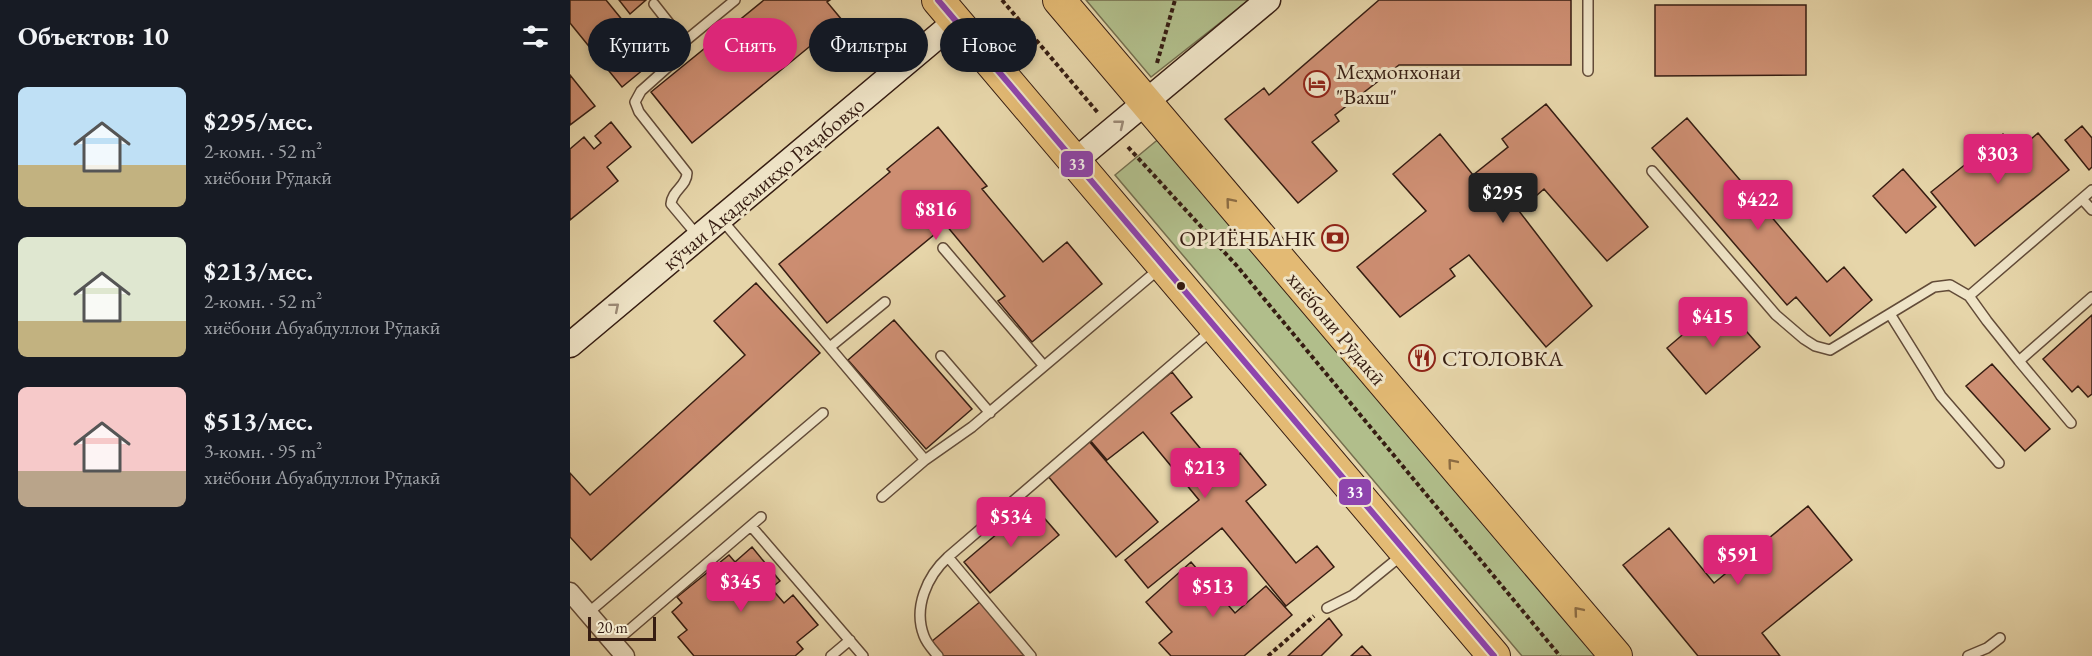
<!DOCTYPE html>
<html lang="ru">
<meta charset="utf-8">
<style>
body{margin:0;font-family:"EB Garamond",serif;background:#20242c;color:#f1f3f6;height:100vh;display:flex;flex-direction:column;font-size:22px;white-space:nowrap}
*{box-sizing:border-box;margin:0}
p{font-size:20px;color:#9ea1a6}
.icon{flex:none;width:33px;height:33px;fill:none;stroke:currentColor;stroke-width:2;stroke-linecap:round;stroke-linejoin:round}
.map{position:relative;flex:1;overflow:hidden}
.sheet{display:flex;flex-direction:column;background:#171b24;width:570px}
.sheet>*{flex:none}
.top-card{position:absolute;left:18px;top:18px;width:570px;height:54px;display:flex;gap:12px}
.scale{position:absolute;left:18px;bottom:15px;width:68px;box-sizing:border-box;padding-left:6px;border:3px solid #361d12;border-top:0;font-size:16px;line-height:21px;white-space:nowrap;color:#361d12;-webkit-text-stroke:4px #efe4c7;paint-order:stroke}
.price{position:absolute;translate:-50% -51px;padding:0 14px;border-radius:6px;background:#db2777;color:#fff;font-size:20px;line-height:39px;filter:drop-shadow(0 2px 3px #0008)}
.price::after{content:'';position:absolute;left:50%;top:36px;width:18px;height:14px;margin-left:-9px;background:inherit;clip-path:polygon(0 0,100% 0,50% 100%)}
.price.current{background:#222;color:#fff}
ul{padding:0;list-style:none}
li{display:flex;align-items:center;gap:18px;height:150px;padding:0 18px}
li span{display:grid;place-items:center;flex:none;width:168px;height:120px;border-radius:9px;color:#555}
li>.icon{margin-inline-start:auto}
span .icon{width:72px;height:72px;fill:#fffc;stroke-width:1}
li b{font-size:26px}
h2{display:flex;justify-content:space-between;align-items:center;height:72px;padding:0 18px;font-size:26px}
.tag{padding:0 21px;border-radius:27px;background:#171b24;box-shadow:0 3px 9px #0003;font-size:21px;line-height:54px}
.tag.current{background:#db2777;color:#fff}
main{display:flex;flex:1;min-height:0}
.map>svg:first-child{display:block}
</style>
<main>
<section class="sheet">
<h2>Объектов: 10<svg class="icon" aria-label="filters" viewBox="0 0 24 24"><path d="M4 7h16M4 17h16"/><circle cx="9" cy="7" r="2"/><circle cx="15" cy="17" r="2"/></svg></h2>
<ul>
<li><span style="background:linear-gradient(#bfe0f5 65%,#c2b280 0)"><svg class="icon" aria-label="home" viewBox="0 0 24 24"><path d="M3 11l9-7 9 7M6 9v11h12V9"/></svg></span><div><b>$295/мес.</b><p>2-комн. · 52 m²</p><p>хиёбони Рӯдакӣ</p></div></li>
<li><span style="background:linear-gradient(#dfe7d0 70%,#c2b280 0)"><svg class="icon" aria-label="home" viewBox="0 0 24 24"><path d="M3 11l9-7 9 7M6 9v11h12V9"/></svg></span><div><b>$213/мес.</b><p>2-комн. · 52 m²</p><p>хиёбони Абуабдуллои Рӯдакӣ</p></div></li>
<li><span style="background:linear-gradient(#f6c9c9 70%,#b9a48a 0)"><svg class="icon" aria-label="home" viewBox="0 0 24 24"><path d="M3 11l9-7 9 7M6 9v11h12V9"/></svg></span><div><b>$513/мес.</b><p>3-комн. · 95 m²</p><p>хиёбони Абуабдуллои Рӯдакӣ</p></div></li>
</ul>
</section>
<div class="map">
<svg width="1522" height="656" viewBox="0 0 1522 656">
<rect width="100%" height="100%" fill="#e6d5a9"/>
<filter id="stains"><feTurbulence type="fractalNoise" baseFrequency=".00333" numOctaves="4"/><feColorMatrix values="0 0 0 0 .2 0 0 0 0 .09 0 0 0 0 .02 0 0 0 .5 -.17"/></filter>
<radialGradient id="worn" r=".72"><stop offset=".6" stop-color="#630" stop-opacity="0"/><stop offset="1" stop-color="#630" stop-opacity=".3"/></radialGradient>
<path fill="#b1be8b" stroke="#746e4e" stroke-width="1.5" d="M516 0H679L581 77Z
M591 137 1030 656H952L545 175Z"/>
<path fill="#cd8e72" stroke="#361d12" stroke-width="1.5" d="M0 0H36L85 60 52 87 0 23Z
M49 0H76L60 14Z
M194 0H260L257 2 272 20 122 143 81 92Z
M809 0H1001V65H829L765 115 769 121 742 142 767 171 728 203 655 119 694 88 699 95Z
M1085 5H1236V75L1085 76Z
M0 75 25 106 0 125Z
M976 104 1078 227 1037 261 974 189 949 211 1022 306 976 347 899 255 880 269 885 276 830 317 787 267 856 211 823 174 870 134 903 175 938 147 932 139Z
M1117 118 1257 282 1274 267 1302 300 1260 336 1226 297 1217 305 1082 148Z
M41 122 61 147 37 167 48 181 0 220V149L14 137 24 149 31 143 25 136Z
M1512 126 1522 138V167L1519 170 1495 140Z
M368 127 417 186 412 189 473 262 497 242 532 284 462 342 428 301 435 296 376 225 257 323 209 264 320 172 317 169Z
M1468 133 1499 170 1405 246 1361 192 1433 134 1447 151Z
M1333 169 1366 207 1336 233 1303 196Z
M186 283 250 353 21 560 0 537V473L20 495 175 355 144 321Z
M1151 302 1190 347 1136 394 1097 348Z
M1522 315V394L1518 397 1508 386 1502 392 1473 359Z
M324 320 402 409 356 449 278 360Z
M1422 364 1480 429 1455 451 1396 386Z
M602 372 622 397 601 413 649 471 670 453 696 485 676 501 726 563 747 546 764 567 716 606 652 528 578 588 555 560 629 500 573 432 537 460 519 439Z
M518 440 588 522 546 557 477 475Z
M462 504 489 535 420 593 394 562Z
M1238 506 1282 560 1192 633 1210 656H1128L1053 565 1099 528 1144 583Z
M182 547 210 581 201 588 214 603 223 595 248 625 227 642 233 649 225 656H124L108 637 117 630 102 612 112 603 107 597 159 555 165 562Z
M621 562 665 613 696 586 722 615 674 656H601L589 643 602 632 576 602Z
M411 601 457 656H373L361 642Z
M759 618 772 635 751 656H718Z
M792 646 801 656H781Z"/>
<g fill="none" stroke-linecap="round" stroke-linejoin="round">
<defs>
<path id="lane" d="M84 4 114 42 99 66 71 91 65 102 69 112 117 173C117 186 102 190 101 204L127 235
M114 42 165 0
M1018 71V0
M1082 171 1206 315 1234 339 1245 346 1260 350 1364 287 1380 285 1399 296 1522 190
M1512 199 1522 210
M152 220 355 460 402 427 589 269
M373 248 474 366
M1399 296 1417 321 1449 361 1522 297
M1320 314 1371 396 1429 463
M260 347 315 302
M371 356 420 413
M1449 361 1501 423
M312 497 355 460
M181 526 293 656
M378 557 461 656
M757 608 783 595 832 555
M18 613 253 413
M44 643 191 517
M261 656 280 640
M368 656C363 650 357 644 354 636 343 608 357 576 378 557L641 331
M1398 656 1417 648 1430 638"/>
<path id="street" d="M0 592 55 656"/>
<path id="secondary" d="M505 161 698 0
M0 345 386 21"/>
<path id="highway" d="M368 0 924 656
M489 0 1046 656"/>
</defs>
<use href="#lane" stroke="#624b38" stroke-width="12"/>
<use href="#street" stroke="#624b38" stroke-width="21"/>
<use href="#secondary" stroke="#361d12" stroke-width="27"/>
<use href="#highway" stroke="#361d12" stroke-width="34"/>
<path stroke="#361d12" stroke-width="4" stroke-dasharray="4.5 3" stroke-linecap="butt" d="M432 0 529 114
M587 63 605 0
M558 147 667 266 990 656
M698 656 744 616"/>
<use href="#lane" stroke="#efe4c7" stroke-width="9"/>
<use href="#street" stroke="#efe4c7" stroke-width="18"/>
<use href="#secondary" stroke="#efe4c7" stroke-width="24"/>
<use href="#highway" stroke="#e3ba74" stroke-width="32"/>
<defs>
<path id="bus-1" d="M368 0 924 656"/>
</defs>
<use href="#bus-1" stroke="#efe4c7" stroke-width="10"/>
<use href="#bus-1" stroke="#8e44ad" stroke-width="6"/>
</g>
<defs><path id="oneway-chevron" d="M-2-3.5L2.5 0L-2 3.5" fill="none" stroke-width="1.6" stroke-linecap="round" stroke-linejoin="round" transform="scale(1.5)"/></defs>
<g stroke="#9c8a76">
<use href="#oneway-chevron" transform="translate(550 124) rotate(-39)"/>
<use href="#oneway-chevron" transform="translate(45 307) rotate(-40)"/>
</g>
<g stroke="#8c6c43">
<use href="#oneway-chevron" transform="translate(660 202) rotate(-130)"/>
<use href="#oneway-chevron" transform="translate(882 463) rotate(-130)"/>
<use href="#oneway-chevron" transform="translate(1008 611) rotate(-130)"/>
</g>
<defs>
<symbol id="hotel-ring" viewBox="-11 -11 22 22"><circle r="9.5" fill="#efe4c7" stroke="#8f2418" stroke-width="1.5"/><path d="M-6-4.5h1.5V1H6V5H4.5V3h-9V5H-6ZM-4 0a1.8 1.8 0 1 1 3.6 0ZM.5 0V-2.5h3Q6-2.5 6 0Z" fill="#8f2418"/></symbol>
<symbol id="bank-ring" viewBox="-11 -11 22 22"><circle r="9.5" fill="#efe4c7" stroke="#8f2418" stroke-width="1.5"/><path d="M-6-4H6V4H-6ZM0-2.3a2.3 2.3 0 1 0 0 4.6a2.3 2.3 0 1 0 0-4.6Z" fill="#8f2418"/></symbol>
<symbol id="restaurant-ring" viewBox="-11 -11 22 22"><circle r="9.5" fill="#efe4c7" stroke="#8f2418" stroke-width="1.5"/><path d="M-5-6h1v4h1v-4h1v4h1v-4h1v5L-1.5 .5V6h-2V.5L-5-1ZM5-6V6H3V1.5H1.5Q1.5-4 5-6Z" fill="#8f2418"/></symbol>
</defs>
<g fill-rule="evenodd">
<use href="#hotel-ring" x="732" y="69" width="30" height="30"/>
<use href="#bank-ring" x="750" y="223" width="30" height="30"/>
<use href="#restaurant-ring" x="837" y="343" width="30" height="30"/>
</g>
<circle fill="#361d12" stroke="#efe4c7" stroke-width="2" cx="611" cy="286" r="5"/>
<g text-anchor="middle" stroke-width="6" stroke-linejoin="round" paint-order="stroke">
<g font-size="22" fill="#361d12" stroke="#efe4c7" text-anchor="start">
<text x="766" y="79">Меҳмонхонаи<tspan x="766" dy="25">"Вахш"</tspan></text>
<text x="746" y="246" text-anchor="end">ОРИЁНБАНК</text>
<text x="872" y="366">СТОЛОВКА</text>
</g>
<g font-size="22" fill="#361d12" stroke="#efe4c7">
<text transform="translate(193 183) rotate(-40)" y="8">кӯчаи Академикҳо Раҷабовҳо</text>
<text transform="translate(767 328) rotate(50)" y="8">хиёбони Рӯдакӣ</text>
</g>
</g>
<g stroke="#efe4c7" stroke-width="2">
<rect x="490" y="150" width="34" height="28" rx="6" fill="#8e44ad"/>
<rect x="768" y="478" width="34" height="28" rx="6" fill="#8e44ad"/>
</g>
<g font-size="16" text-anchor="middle" font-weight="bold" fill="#fff">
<text x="507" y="170">33</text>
<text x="785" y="498">33</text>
</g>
<rect width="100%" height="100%" filter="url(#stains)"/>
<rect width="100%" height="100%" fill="url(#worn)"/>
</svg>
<div class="scale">20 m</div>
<b class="price" style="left:1428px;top:185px">$303</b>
<b class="price current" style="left:933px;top:224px">$295</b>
<b class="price" style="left:1188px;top:231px">$422</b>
<b class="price" style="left:366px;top:241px">$816</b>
<b class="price" style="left:1143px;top:348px">$415</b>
<b class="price" style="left:635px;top:499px">$213</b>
<b class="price" style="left:441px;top:548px">$534</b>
<b class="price" style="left:1168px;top:586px">$591</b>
<b class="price" style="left:171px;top:613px">$345</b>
<b class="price" style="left:643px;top:618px">$513</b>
<div class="top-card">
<a class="tag">Купить</a>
<a class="tag current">Снять</a>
<a class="tag">Фильтры</a>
<a class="tag">Новое</a>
</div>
</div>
</main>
